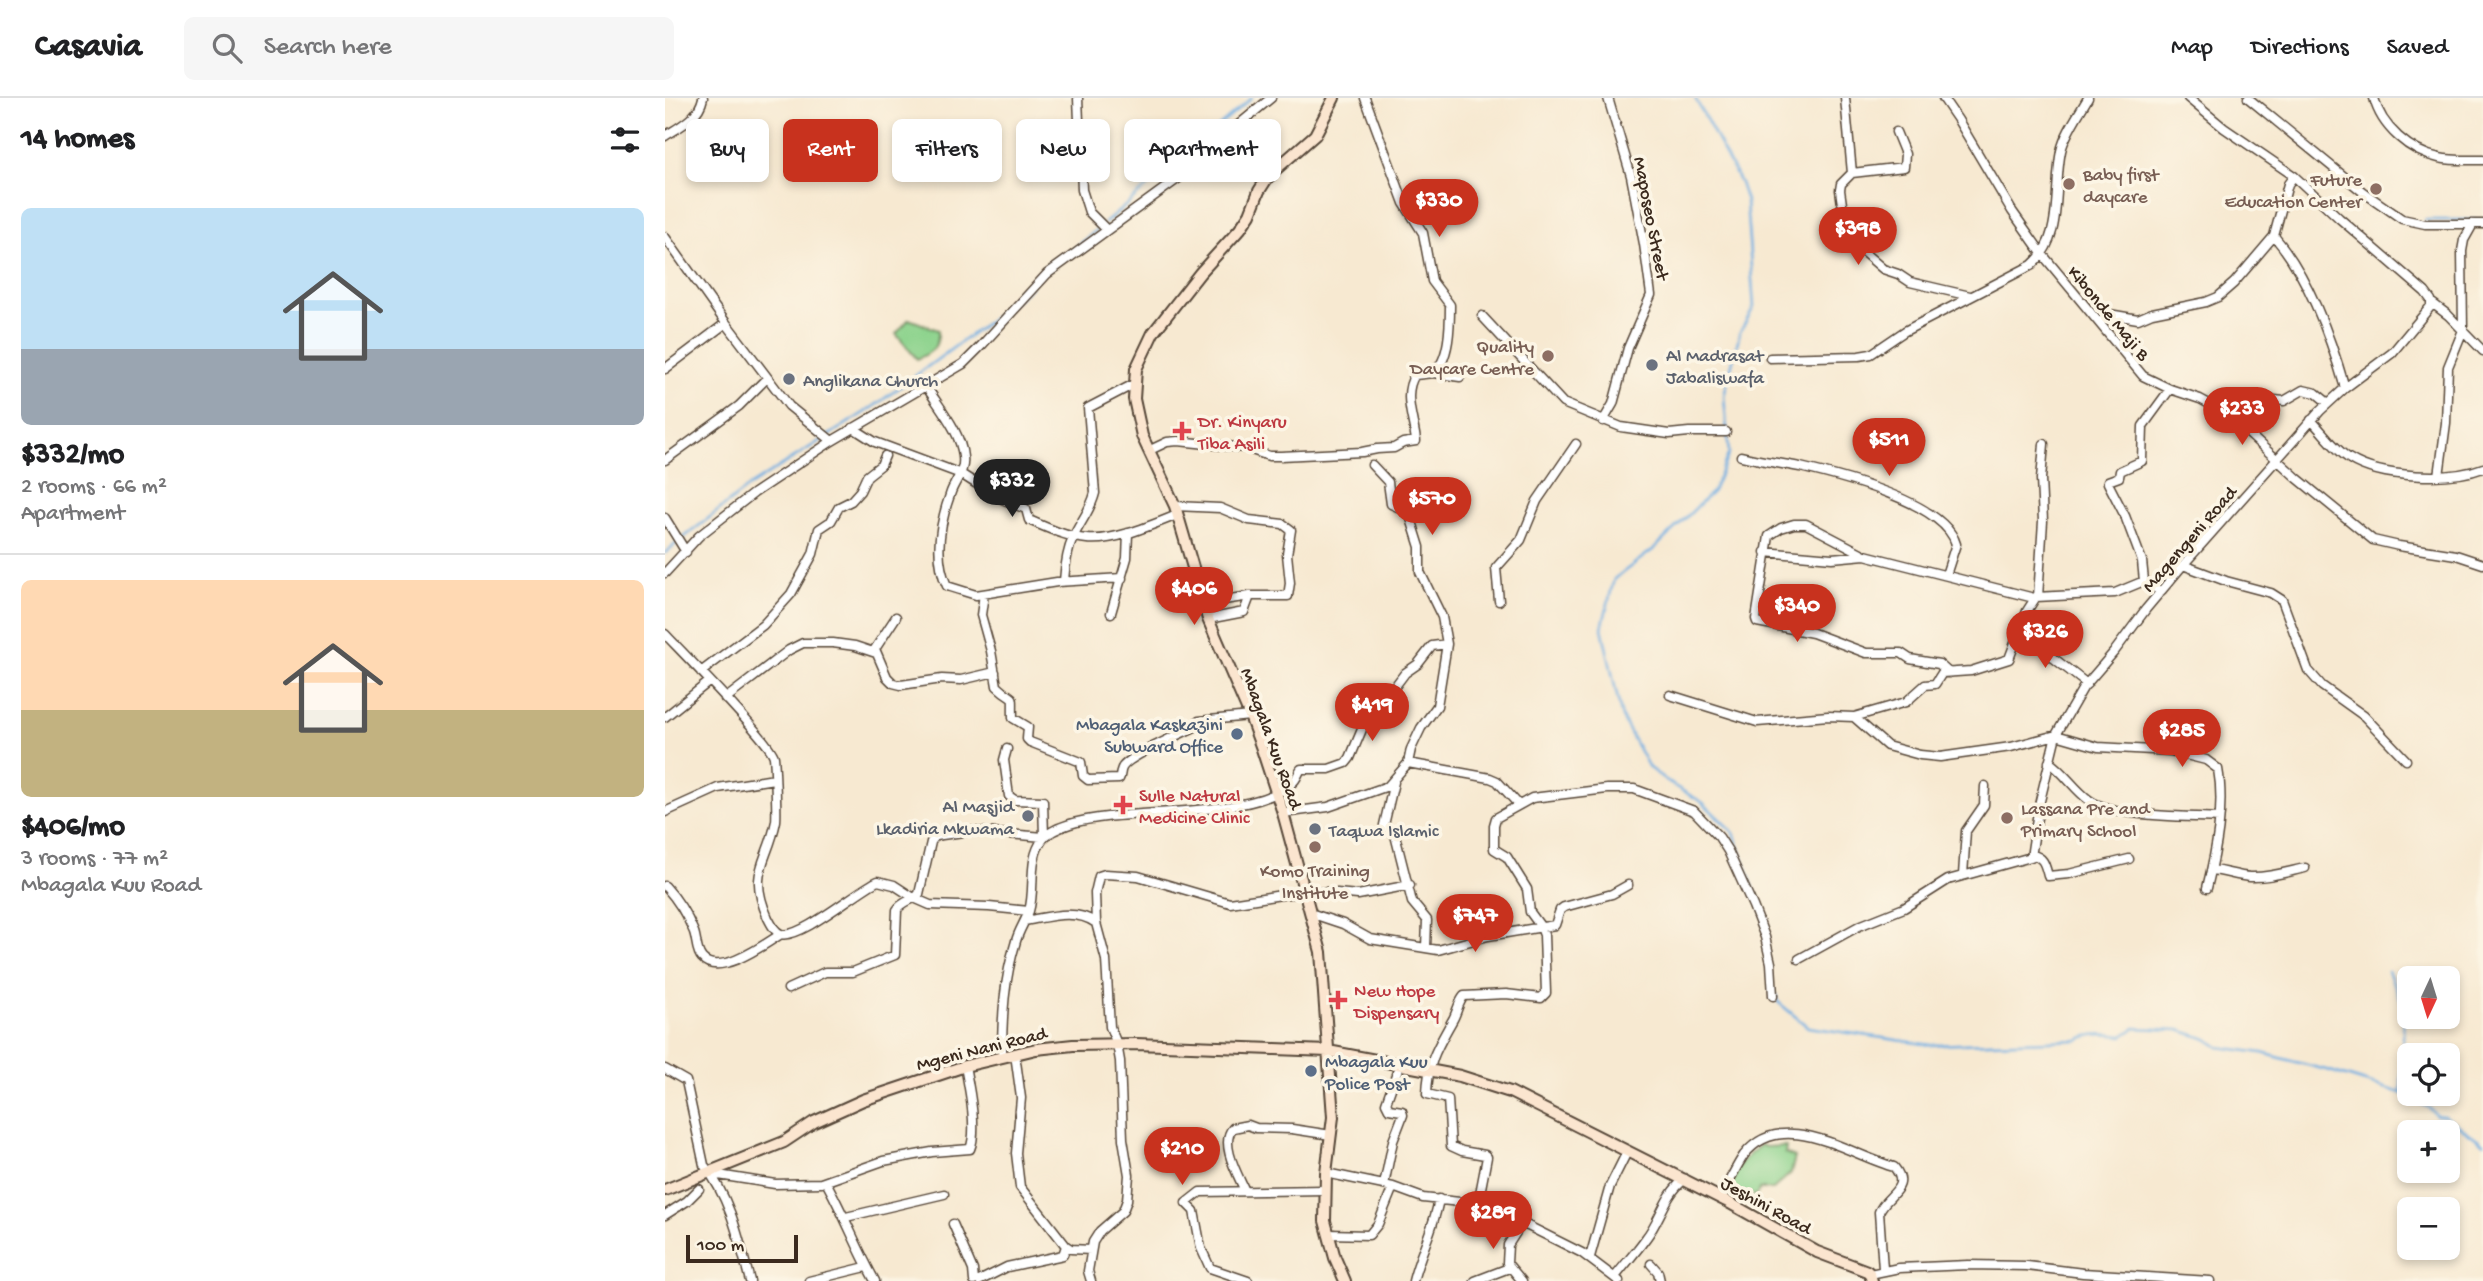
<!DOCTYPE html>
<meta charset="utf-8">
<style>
body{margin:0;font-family:"Gochi Hand",sans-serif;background:#f6f6f6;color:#202124;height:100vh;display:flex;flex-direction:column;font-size:26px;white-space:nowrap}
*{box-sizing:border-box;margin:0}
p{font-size:23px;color:#757577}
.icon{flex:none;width:38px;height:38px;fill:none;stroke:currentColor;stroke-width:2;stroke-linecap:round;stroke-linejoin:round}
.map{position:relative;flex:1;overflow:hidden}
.drawer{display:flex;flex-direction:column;background:#fff;width:665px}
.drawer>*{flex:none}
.hud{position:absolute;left:21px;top:21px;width:665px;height:63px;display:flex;gap:14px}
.needle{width:46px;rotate:184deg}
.buttons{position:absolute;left:1732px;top:868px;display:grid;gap:14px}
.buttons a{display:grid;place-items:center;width:63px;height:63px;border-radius:10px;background:#fff;box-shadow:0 4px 10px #0003;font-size:35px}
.scale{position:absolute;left:21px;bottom:18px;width:112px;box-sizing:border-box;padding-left:7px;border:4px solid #3b2a1e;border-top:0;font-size:19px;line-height:24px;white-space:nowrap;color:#3b2a1e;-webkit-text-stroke:5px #fcf5e5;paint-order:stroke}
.price{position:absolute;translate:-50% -60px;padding:0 16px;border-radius:24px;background:#c8321e;color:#fff;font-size:23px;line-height:46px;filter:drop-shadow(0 2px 4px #0008)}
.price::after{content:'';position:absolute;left:50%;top:42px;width:21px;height:16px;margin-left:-10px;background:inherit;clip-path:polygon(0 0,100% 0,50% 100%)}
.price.active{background:#222;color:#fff}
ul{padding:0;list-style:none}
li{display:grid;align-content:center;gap:14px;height:371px;padding:0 21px}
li+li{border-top:2px solid #e0e0e0}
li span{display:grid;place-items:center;height:217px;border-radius:10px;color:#555}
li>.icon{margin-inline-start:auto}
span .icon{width:126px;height:126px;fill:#fffc;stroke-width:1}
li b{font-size:30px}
h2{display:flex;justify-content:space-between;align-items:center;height:84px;padding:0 21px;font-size:30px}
.chip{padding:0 24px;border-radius:10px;background:#fff;box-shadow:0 4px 10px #0003;font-size:24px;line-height:63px}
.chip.active{background:#c8321e;color:#fff}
header{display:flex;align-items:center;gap:42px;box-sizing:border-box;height:98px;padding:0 35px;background:#fff;border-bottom:2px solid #e0e0e0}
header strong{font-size:33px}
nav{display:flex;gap:38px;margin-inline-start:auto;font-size:24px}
.search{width:490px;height:63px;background:#f6f6f6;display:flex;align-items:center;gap:18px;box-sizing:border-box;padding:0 24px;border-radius:10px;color:#757577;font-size:26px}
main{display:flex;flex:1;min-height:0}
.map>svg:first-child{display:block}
</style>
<header>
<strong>Casavia</strong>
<div class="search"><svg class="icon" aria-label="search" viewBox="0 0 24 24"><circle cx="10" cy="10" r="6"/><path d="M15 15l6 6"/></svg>Search here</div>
<nav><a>Map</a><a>Directions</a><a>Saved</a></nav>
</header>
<main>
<section class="drawer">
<h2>14 homes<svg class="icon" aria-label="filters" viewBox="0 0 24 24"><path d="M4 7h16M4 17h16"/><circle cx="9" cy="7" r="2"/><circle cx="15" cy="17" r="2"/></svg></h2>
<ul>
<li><span style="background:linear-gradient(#bfe0f5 65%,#9aa5b1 0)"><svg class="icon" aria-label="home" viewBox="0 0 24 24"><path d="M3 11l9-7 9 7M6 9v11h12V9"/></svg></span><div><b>$332/mo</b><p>2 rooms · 66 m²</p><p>Apartment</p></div></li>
<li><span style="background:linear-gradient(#ffd9b3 60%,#c2b280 0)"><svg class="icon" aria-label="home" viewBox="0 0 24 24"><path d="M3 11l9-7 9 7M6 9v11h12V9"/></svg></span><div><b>$406/mo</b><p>3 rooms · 77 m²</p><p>Mbagala Kuu Road</p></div></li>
</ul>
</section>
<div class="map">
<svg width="1818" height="1183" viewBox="0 0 1818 1183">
<rect width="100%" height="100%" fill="#fcf5e5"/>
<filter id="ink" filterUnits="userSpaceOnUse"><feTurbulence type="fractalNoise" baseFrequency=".0143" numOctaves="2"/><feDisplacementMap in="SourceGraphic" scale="14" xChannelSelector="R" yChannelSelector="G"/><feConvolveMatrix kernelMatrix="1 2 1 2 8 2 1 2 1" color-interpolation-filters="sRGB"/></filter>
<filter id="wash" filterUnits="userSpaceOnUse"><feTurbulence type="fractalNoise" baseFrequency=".00686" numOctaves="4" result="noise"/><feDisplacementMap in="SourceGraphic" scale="28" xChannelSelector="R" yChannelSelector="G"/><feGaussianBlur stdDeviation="1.57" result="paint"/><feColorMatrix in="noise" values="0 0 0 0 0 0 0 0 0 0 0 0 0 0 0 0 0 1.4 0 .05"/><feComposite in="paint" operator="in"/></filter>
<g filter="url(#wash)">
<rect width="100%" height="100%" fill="#f7e9d1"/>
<path fill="#8dd38d" stroke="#647e56" stroke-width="2" d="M244 221 273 232C274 248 267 255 252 261L231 236Z
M1096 1047 1100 1049 1121 1048 1120 1055 1130 1059 1126 1075 1108 1091H1095L1090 1098 1083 1095 1075 1106 1064 1096C1064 1073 1080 1059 1096 1047Z"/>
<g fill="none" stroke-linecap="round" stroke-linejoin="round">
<path stroke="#70aee2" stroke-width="2.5" d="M1030 0 1075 85 1081 103 1089 209 1075 234 1059 298 1064 355 1048 393 989 451 949 481 937 530 957 620 984 670 1009 688 1037 704 1069 735 1099 819 1101 831
M1760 122H1818
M440 125 587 0
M408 152 435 129
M17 441 86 387 208 309 330 219 366 189
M0 455 12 445
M1723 873 1739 909 1736 995
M1112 897 1113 904 1143 929 1266 947 1413 942C1428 934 1443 936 1458 938L1470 930 1514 932 1542 941 1554 949 1597 955 1665 973 1736 995 1764 1010 1771 1017 1780 1018 1818 1045"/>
</g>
</g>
<g filter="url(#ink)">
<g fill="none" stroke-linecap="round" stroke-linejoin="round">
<defs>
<path id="street" d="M413 0 417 92 424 114 442 132
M700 0 739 105 758 135 767 183 785 207C785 226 785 263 768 275
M1180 0 1187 75
M1278 0 1293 22 1347 113 1378 157 1478 278 1505 291 1535 301 1561 315 1632 380 1708 442 1734 448 1791 457 1818 466
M1583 0 1698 94 1737 121 1760 126H1818
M1709 0C1716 29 1745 54 1774 60 1788 63 1804 62 1818 62
M0 38C16 28 34 19 38 0
M1187 75 1176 86 1175 92 1180 128 1196 152 1218 171 1233 176 1245 184 1305 198
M1187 75 1239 69 1240 56 1231 34
M1609 138C1643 177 1666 241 1680 290
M0 139 61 225 124 308 167 343
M1767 205 1783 217 1818 253
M817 218 898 305 956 329 1004 336 1024 334H1061
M1435 225 1444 216 1473 221 1487 215 1541 204 1553 199 1569 185 1609 138 1623 86 1629 78
M1105 260 1194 258 1206 256 1240 233 1367 167C1399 139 1388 91 1396 53 1400 35 1414 16 1423 0
M0 271 61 225
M261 288C274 309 296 334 298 359 300 373 291 381 286 394 275 424 268 458 282 488L311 497 392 484 457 480
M1561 315 1600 301 1619 303 1638 292 1651 295 1662 304
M1646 322C1659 335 1670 352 1685 361 1715 380 1785 383 1818 370
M938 323 948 306 963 250 986 197 979 146 966 78 943 0
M188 330 210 344 296 376 332 399 361 411 364 422C382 430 402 439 422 441 448 444 487 427 512 417
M483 353 502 344 513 343 581 350 604 358H616L697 354 712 351 729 350 738 345 751 343C749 322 737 296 750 277L768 275 795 279
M1076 358C1095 363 1115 365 1135 369 1174 378 1279 404 1291 446L1281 477
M0 362 74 308 102 280
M707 367 723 384 726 406 744 414 755 449V474L777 519 782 546 772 608 756 630 746 651 743 665
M1774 378 1781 325 1783 269 1798 232 1797 153 1799 142 1808 126
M510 408 555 410 584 422 618 426 626 432 622 456 625 485 623 498H585L579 514 543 521
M0 420 21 454
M1100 454 1167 460 1200 457
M1518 467 1561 483 1606 495 1617 502 1643 572 1657 588 1699 618 1741 662
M0 475 34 438 89 395 167 343 298 266 317 247 382 176 518 77 555 42 606 0
M399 483C400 468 402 453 408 440 415 424 426 412 430 395L423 310 471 285
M1479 483 1477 463 1460 418 1443 385V383L1454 379 1455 373 1477 363 1478 328 1505 291
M319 496 316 517 326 553 332 588C352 607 347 590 348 620L363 629 362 641 365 644 416 664 418 678 423 682 454 681C456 678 455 674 457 670 462 659 519 634 532 628L534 623 585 618
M1373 499 1378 423 1376 381 1379 346
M834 503 831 470 856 442 872 403 911 346
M539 505 585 498
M446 515 462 460 463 435
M231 519 210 551 222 579 228 585 236 587 277 581 296 582 330 574
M1355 534 1422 586
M0 536C16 553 106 644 109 659 110 668 112 716 111 723 103 765 82 773 103 820 106 826 110 834 116 836 135 842 194 791 213 783L229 787 249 800 265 807 324 809 364 813
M36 574 98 527 126 496 148 456 154 431 166 423 174 409 186 403 195 393 202 378 216 367 220 358
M1284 575 1274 566 1245 561 1236 555H1201L1148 535 1092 524 1091 521 1104 438 1116 430 1129 426H1141L1200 457 1369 500
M1005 597 1092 624 1163 618 1189 619 1222 648 1255 657 1275 659 1346 649 1391 637 1433 649 1505 653 1541 662 1553 671C1560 709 1551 753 1542 790
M60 601 124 552 138 545H168L190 548 211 555
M0 619 45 583
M1189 619 1241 604 1260 587 1270 586 1277 575 1306 573 1344 561 1362 513 1371 499 1450 495 1479 483 1496 494
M1384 664C1399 674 1409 691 1424 702 1449 720 1521 718 1554 720
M729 684 719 727 730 737 747 804 762 822 761 850
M0 714 53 690 109 681
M618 715 663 709 723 688 743 665 825 680 832 683 853 706
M1367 757C1379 759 1380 767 1383 778L1404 776 1464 761
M1547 772C1559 773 1572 778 1585 779 1603 780 1622 774 1640 770
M1298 777 1301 733 1319 707 1320 688
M0 788C12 801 22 817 29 834 32 842 31 854 37 860 54 880 100 846 116 836
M645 815 678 826 705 841 773 852 823 838 890 827 895 812 899 809 947 796 963 787
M360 823C383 819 411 810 431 825
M1134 861 1194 828 1239 810 1283 782 1366 759 1374 707 1391 637 1418 590 1449 554 1481 511 1518 467 1655 313 1680 290 1727 255 1766 208V202L1760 194 1674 120 1629 78 1559 30 1523 0
M123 891 160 874H188L230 857 232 812C237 803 247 803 254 796L266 744 270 738 305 733 379 739 378 703 350 702 344 698 339 662 342 651
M350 956 356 1000 351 1055 355 1089 401 1148 406 1151 426 1152
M337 959C337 919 339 881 351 843 354 832 360 824 364 813 371 790 362 762 378 741 384 733 396 729 405 726 461 708 588 723 628 684 632 681 633 675 636 671H664L681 665 685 660 698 629 707 615 716 607 740 575 753 566 767 548 782 546
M0 971 21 983 39 1067C66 1101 74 1142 85 1183
M661 1075 728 1089 758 1100 813 1106 837 1115 917 1155 954 1183
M47 1076 110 1086 156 1085 218 1063 267 1054 305 1051C313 1032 304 989 300 968
M161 1084C179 1116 192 1151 210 1183
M719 1087 728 1043 738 1017 737 1013 724 1011 721 1005 734 968
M580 1093C573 1077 554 1045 568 1030L583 1027 591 1030 627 1031 666 1037
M1054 1099C1064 1086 1070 1070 1079 1057 1117 1008 1185 1057 1229 1069 1247 1091 1221 1096 1214 1114L1218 1171
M813 1106 822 1059 820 1057 797 1053 786 1048 783 1001 762 996C763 963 772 950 787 923 792 915 793 905 799 898L841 896 876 900 881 895 879 837 876 829 865 814 862 791 842 759 829 751V727L831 720 867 700 942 691H969L1029 713 1054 739 1063 753 1088 808 1100 839 1106 865 1108 898
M0 1117 22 1103 34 1091
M181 1119 279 1096
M288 1126 308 1172 309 1183
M663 1136 704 1137 713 1126 728 1089
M925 1159 945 1088 962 1054
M986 1166 993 1174 995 1183
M1205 1176 1234 1170 1303 1167 1362 1168 1418 1175 1545 1183
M950 1179C960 1166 971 1154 981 1140 996 1121 1000 1096 1020 1081
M144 1183 201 1169
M314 1183 342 1169 398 1157 401 1148
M426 1183 423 1173 428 1144 435 1133 458 1113 462 1102 464 1077 458 1041 455 963 452 946 445 929 441 862 431 825 430 795 434 778 440 776 473 778 565 805 623 796 661 794 693 797 745 787
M583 1183 545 1170 536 1150 529 1113 521 1105 535 1094 661 1092
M748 1183C755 1155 769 1130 774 1101
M810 1183 844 1170
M857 1183 842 1165 843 1147 857 1125"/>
<path id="secondary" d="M669 0 650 37 610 72 601 82 594 93 585 116 575 131 535 175 488 235 471 271 469 301 477 338 510 408 543 521 585 618 596 648 618 715 656 854 668 1019 661 1075 660 1123 670 1160 680 1183
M0 1092 119 1044 149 1024 198 1002 300 968 371 951 408 947 471 946 663 953 795 978 845 994 1061 1103 1152 1154 1202 1173 1205 1176 1207 1183"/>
</defs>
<use href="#street" stroke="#574739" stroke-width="11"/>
<use href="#secondary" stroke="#574739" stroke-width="14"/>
<use href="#street" stroke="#fff" stroke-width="8"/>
<use href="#secondary" stroke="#fbe5cf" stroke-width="10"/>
</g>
</g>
<g fill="#8d6e63" stroke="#fcf5e5" stroke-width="2.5">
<circle cx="1404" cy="86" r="7"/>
<circle cx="1711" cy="91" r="7"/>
<circle cx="883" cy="258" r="7"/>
<circle cx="1342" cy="720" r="7"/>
<circle cx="650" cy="749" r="7"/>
</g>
<g fill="#6b7280" stroke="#fcf5e5" stroke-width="2.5">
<circle cx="987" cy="267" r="7"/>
<circle cx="124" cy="281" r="7"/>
<circle cx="363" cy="718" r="7"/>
<circle cx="650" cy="731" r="7"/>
</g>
<g fill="#e0444e" stroke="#fcf5e5" stroke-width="2.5">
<path d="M513.5 322.5h7v7h7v7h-7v7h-7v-7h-7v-7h7z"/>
<path d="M454.5 696.5h7v7h7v7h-7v7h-7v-7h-7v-7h7z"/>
<path d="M669.5 891.5h7v7h7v7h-7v7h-7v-7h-7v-7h7z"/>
</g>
<g fill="#5c6f8a" stroke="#fcf5e5" stroke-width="2.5">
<circle cx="572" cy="636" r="7"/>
<circle cx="646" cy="973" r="7"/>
</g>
<g text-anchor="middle" stroke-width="7" stroke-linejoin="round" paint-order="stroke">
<g font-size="19" fill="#785e54" stroke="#fcf5e5" text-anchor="start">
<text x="1418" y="82">Baby first<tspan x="1418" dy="22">daycare</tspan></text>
<text x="1697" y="87" text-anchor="end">Future<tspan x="1697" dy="22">Education Center</tspan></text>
<text x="869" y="254" text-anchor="end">Quality<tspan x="869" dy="22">Daycare Centre</tspan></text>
<text x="1356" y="716">Lassana Pre and<tspan x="1356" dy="22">Primary School</tspan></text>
<text x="650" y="778" text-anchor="middle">Komo Training<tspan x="650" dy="22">Institute</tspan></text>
</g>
<g font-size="19" fill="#3b2a1e" stroke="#fcf5e5">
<text transform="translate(988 120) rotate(79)" y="7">Maposeo Street</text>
<text transform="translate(1445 214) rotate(50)" y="7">Kibonde Maji B</text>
<text transform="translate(1523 440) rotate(-49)" y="7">Magengeni Road</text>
<text transform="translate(608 640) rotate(70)" y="7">Mbagala Kuu Road</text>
<text transform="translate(316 949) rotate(-14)" y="7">Mgeni Nani Road</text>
<text transform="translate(1102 1106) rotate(29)" y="7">Jeshini Road</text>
</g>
<g font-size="19" fill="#5b616d" stroke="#fcf5e5" text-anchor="start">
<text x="1001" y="263">Al Madrasat<tspan x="1001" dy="22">Jabaliswafa</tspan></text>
<text x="138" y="288">Anglikana Church</text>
<text x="349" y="714" text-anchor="end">Al Masjid<tspan x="349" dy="22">Lkadiria Mkwama</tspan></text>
<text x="664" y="738">Taqwa Islamic</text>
</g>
<g font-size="19" fill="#be3a42" stroke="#fcf5e5" text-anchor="start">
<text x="533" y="329">Dr. Kinyaru<tspan x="533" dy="22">Tiba Asili</tspan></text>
<text x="474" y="703">Sulle Natural<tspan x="474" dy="22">Medicine Clinic</tspan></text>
<text x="689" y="898">New Hope<tspan x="689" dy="22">Dispensary</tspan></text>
</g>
<g font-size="19" fill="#4e5e75" stroke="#fcf5e5" text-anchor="end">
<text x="558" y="632">Mbagala Kaskazini<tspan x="558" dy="22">Subward Office</tspan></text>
<text x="660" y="969" text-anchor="start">Mbagala Kuu<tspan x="660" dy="22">Police Post</tspan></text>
</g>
</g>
</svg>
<div class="buttons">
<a><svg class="needle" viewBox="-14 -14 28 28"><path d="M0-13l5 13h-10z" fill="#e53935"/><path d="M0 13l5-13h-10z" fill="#757577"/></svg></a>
<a><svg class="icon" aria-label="locate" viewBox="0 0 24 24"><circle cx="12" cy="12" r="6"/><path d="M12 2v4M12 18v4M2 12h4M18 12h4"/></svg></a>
<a>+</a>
<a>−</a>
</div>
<div class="scale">100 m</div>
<b class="price" style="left:774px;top:141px">$330</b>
<b class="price" style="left:1193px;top:169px">$398</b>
<b class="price" style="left:1577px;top:349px">$233</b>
<b class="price" style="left:1224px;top:380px">$511</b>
<b class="price active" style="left:347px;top:421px">$332</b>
<b class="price" style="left:767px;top:439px">$570</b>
<b class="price" style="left:529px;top:529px">$406</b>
<b class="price" style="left:1132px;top:546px">$340</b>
<b class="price" style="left:1380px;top:572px">$326</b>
<b class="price" style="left:707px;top:645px">$419</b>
<b class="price" style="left:1517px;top:671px">$285</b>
<b class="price" style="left:810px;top:856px">$747</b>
<b class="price" style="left:517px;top:1089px">$210</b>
<b class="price" style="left:828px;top:1153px">$289</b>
<div class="hud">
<a class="chip">Buy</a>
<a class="chip active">Rent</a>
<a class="chip">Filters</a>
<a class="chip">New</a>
<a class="chip">Apartment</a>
</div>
</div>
</main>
